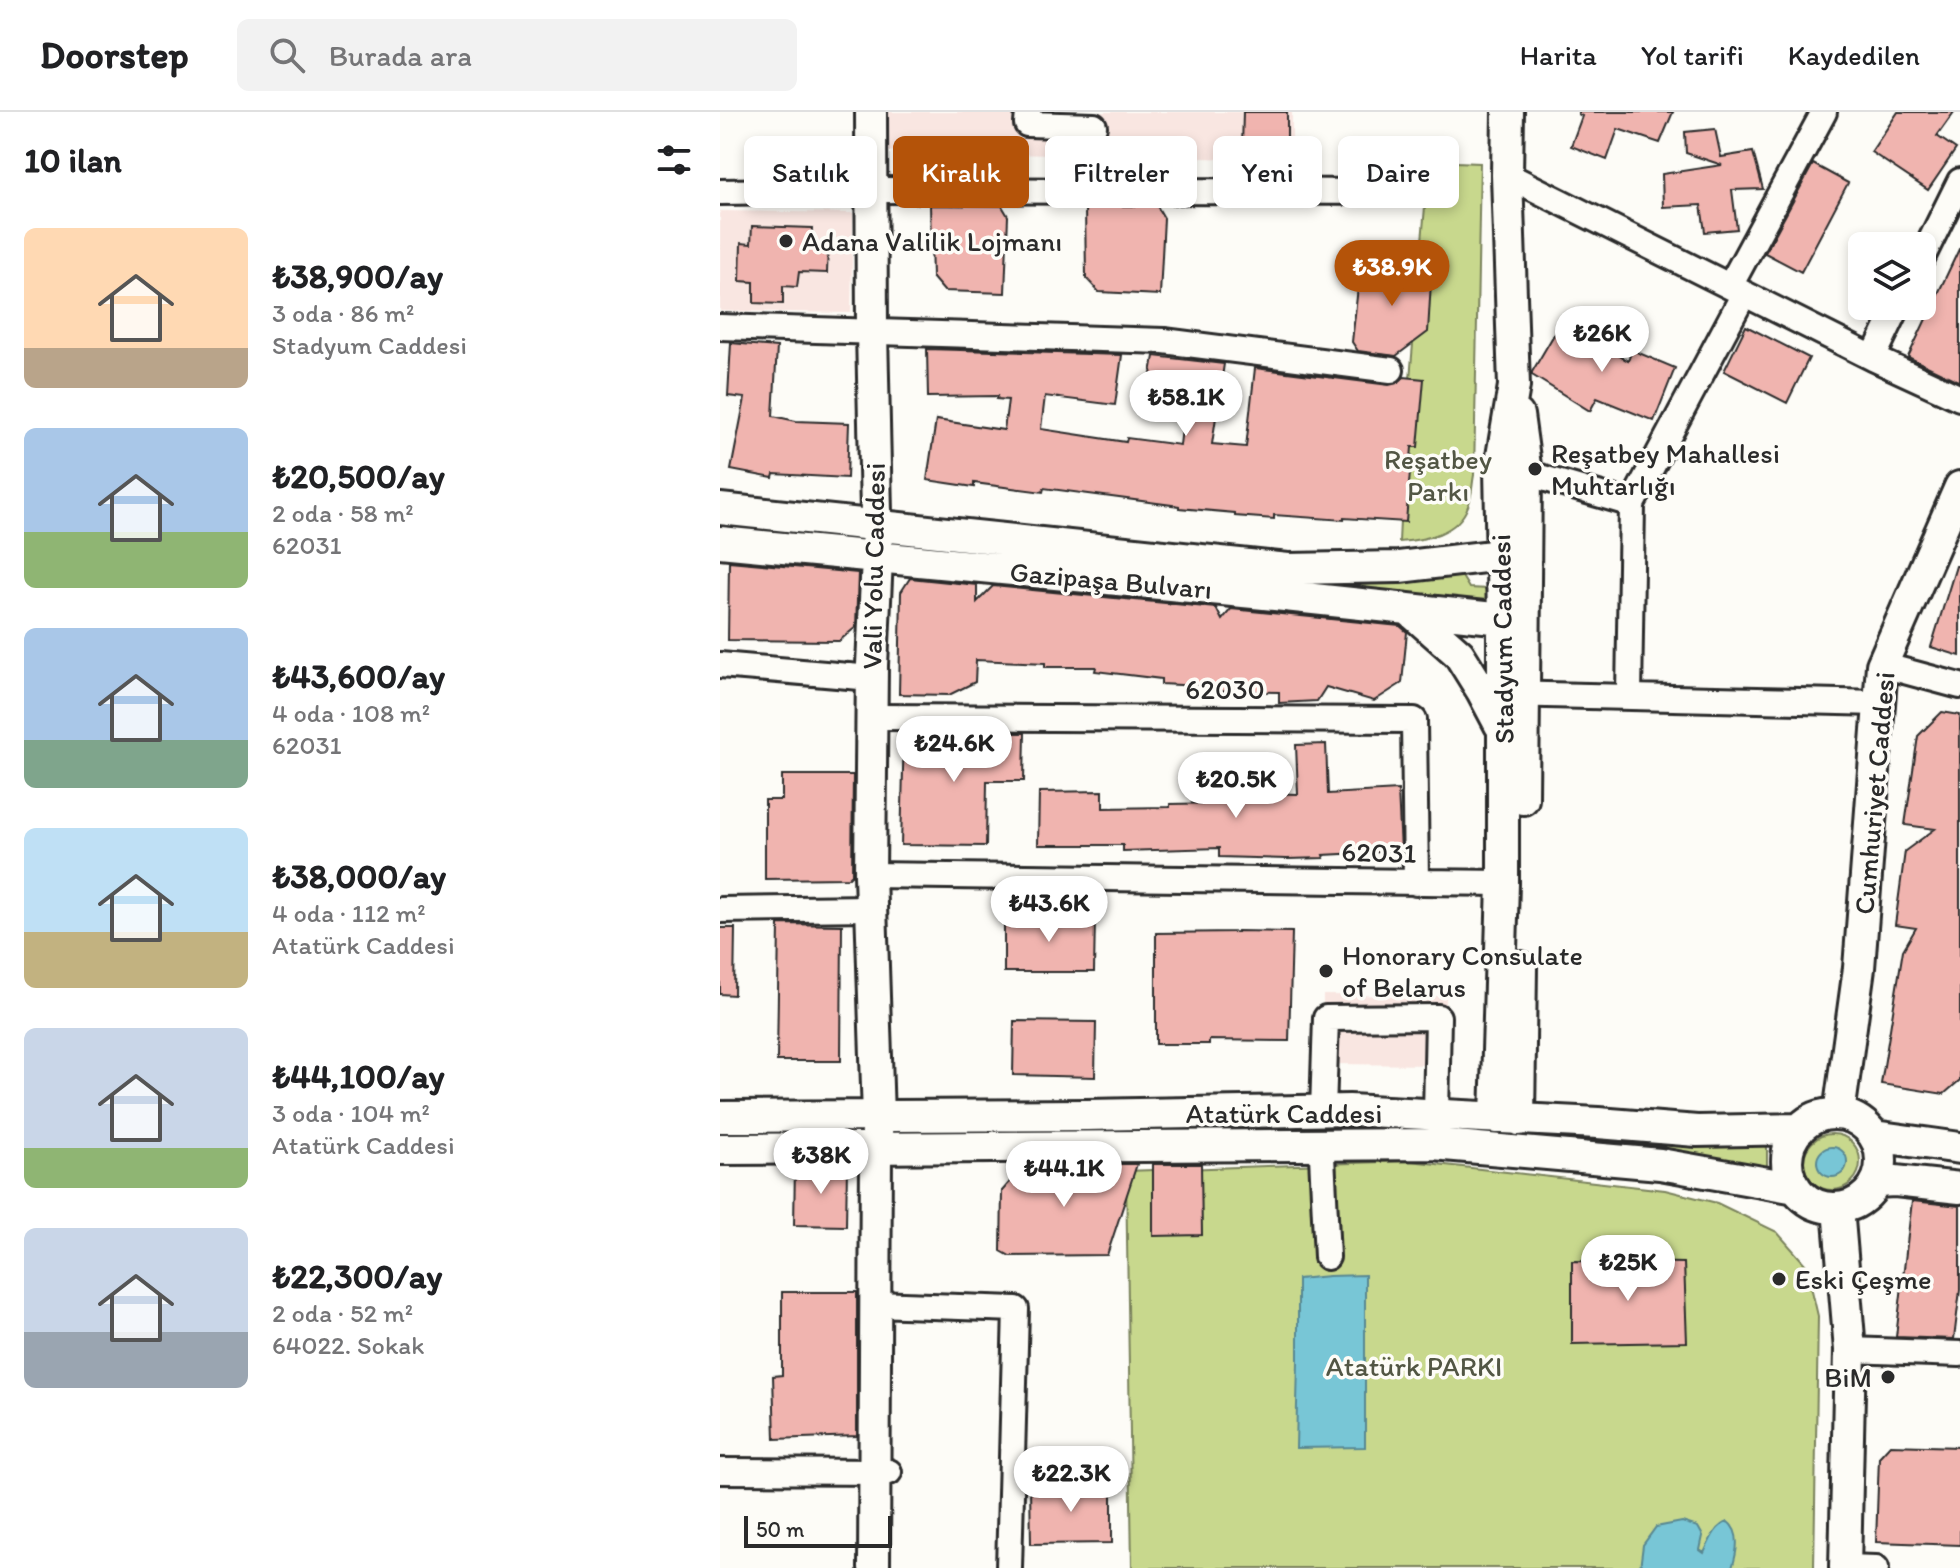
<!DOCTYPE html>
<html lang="tr">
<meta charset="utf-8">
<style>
body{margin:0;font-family:Itim,sans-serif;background:#f2f2f2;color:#202124;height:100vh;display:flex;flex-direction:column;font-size:30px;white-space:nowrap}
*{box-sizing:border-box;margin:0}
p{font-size:26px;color:#757577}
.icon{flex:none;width:44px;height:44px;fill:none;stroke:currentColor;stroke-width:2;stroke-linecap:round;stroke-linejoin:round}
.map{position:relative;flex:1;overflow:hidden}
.side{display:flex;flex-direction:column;background:#fff;width:720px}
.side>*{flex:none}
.guide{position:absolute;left:24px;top:24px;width:760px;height:72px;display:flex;gap:16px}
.buttons{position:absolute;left:1128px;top:120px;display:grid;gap:16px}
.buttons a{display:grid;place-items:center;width:88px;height:88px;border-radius:12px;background:#fff;box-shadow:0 4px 12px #0003;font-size:40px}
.scale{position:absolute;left:24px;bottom:20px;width:148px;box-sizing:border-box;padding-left:8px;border:4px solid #2b2b2b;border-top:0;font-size:22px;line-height:28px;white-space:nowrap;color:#2b2b2b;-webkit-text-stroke:6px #fdfcf7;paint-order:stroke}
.price{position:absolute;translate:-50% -68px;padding:0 18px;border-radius:28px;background:#fff;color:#222;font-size:26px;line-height:52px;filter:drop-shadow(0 2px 4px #0008)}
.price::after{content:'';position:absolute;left:50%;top:48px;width:24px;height:18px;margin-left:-12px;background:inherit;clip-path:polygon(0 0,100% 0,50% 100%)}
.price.active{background:#b45309;color:#fff}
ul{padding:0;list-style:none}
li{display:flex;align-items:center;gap:24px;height:200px;padding:0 24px}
li span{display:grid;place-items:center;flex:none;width:224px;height:160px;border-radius:12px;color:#555}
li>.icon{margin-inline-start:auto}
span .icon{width:96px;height:96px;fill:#fffc;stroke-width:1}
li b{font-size:34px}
h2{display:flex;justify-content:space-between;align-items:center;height:96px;padding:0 24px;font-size:34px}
.tag{padding:0 28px;border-radius:12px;background:#fff;box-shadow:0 4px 12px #0003;font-size:28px;line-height:72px}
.tag.active{background:#b45309;color:#fff}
header{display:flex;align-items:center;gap:48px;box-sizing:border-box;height:112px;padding:0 40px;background:#fff;border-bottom:2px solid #e0e0e0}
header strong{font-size:38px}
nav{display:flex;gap:44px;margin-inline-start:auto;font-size:28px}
.search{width:560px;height:72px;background:#f2f2f2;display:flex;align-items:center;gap:20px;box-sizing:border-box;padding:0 28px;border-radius:12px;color:#757577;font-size:30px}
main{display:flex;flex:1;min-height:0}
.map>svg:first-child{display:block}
</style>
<header>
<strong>Doorstep</strong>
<div class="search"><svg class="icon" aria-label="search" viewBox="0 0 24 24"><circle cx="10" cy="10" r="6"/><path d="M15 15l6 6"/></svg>Burada ara</div>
<nav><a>Harita</a><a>Yol tarifi</a><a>Kaydedilen</a></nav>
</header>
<main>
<section class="side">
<h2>10 ilan<svg class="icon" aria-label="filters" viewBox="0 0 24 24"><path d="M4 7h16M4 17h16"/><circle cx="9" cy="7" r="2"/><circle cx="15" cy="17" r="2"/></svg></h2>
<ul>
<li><span style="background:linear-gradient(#ffd9b3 75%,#b9a48a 0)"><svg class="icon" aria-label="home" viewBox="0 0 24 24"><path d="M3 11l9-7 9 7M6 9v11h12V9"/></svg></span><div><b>₺38,900/ay</b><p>3 oda · 86 m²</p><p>Stadyum Caddesi</p></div></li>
<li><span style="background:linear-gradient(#a9c7e8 65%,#8fb573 0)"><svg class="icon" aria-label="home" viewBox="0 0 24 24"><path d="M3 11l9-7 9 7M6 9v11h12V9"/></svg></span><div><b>₺20,500/ay</b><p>2 oda · 58 m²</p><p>62031</p></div></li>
<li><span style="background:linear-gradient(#a9c7e8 70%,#7fa58c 0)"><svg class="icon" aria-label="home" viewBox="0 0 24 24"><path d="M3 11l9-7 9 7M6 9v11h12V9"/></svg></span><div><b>₺43,600/ay</b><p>4 oda · 108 m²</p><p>62031</p></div></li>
<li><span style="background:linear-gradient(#bfe0f5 65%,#c2b280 0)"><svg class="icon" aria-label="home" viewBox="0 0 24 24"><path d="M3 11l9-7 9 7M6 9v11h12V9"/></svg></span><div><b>₺38,000/ay</b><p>4 oda · 112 m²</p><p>Atatürk Caddesi</p></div></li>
<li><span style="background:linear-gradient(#c9d6e8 75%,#8fb573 0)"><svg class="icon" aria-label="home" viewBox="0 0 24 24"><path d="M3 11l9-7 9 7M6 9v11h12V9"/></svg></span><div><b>₺44,100/ay</b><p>3 oda · 104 m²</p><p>Atatürk Caddesi</p></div></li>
<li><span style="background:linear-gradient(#c9d6e8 65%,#9aa5b1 0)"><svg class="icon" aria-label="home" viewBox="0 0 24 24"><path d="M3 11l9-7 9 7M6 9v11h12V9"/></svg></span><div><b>₺22,300/ay</b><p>2 oda · 52 m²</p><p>64022. Sokak</p></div></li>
</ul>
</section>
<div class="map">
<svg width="1240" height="1456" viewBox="0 0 1240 1456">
<rect width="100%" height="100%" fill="#fdfcf7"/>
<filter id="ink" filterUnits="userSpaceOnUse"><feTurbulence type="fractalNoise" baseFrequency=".0125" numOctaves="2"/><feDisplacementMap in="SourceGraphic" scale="16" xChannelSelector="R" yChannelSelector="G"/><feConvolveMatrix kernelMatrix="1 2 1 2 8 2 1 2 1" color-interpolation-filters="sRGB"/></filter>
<g filter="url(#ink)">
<path fill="#f9e6e1" d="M152 0H572V48L149 39Z
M0 99 133 101 131 201 0 199Z
M603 883 726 884 725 953 602 952Z"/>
<path fill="#c8d88d" stroke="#7a825c" stroke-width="2" d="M709 49 760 51 754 363C752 373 752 385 748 394 738 422 704 428 679 430L683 347Z
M187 429 741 463 749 476 768 477 769 491 186 437Z
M184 1014 693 1015 1047 1029V1061L184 1023Z
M1084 1050a28 28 0 1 1 56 0a28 28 0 1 1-56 0Z
M690 1049 945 1078 997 1091 1057 1120 1086 1153 1098 1204 1094 1456H412L406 1059Z"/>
<path fill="#78c6d6" stroke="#598892" stroke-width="2" d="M1097 1050a15 15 0 1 1 30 0a15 15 0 1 1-30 0Z
M645 1163V1335L576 1336 578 1249V1167L609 1164Z
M962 1410 978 1415 983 1424 980 1438 984 1441C989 1431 995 1413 1008 1410 1021 1420 1017 1441 1012 1456H920L923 1433 936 1415Z"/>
<path fill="#f0b4af" stroke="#2b2b2b" stroke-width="2" d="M523 0H567V34L522 36Z
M858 0H953L940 31 898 17 887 48 851 34 862 4 858 2Z
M1178 0H1234L1217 24 1236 37 1208 78 1151 40Z
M995 17 1001 45 1033 40 1043 77 1012 78 1017 117 985 120 981 93 943 95 942 62 1002 53 966 41 965 20Z
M1093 52 1128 71 1081 160 1045 141Z
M210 93 282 94 288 104 285 181 224 179 212 165Z
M365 94H437L444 106 440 183 379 180 366 166Z
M32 114 92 116 91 131 108 132 107 161 79 160 77 175 63 174V192L34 191V170L20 169 21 131 31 132Z
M1240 135V270L1188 245Z
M659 150 712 153 708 220 676 244 638 239 632 230 638 175Z
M842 209 908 249 912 238 955 256 934 309 877 286 870 299 812 263V260Z
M1026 214 1089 246 1067 291 1004 259Z
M11 231 57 235 53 304 76 309 129 311 127 366 54 362 53 366 11 358 25 286 8 284Z
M207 237 402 243 395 293 325 284 321 317 406 330 407 326 460 333 465 291 427 285 434 244 504 252 492 332 526 335 535 256 669 273 677 271 684 265 704 267 698 335H692L686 410 624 406V408L554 403V407L515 404V401L459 396V394L324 376 323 380 254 371V375L207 368 216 308 284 318 288 288 277 287 278 284 208 285Z
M9 449 138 461 136 515 119 529 8 528Z
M1236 454H1240V544L1211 535Z
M190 466 257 473V490L273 474 496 496 502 508 511 497 680 514 687 520 682 571 654 589 606 575 597 589 559 591V580L500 579V575L441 572V567L375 559 376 555H325V551L256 548 255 570 229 583 179 582 181 480Z
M1222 600 1240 603V968L1224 982 1161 972 1183 838 1196 816 1175 813 1185 739 1215 717 1185 713 1198 624Z
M184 620 305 621 304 669H267L266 734 181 733Z
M606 632 608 682 678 678 681 739 603 743 604 746 567 747 499 745V736L403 739V733H318L319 680 383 679V696L450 695V692L500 691V680L578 682 576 633Z
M62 663H133L132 762 128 766 45 767V688H62Z
M284 805H375L374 860H284Z
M59 812 122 813 121 949H57Z
M0 816H15L14 883 0 882Z
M517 819 572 820 569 929 489 928V932H436V821L517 820Z
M294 909 376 910 375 965 293 963Z
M372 1052H417L387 1143 290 1144 281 1139 282 1079 303 1055Z
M433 1052H481L482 1123 433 1124Z
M75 1054H127L126 1114 74 1113Z
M1192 1089 1240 1094V1178L1234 1227 1176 1225Z
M852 1149 964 1151 967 1230 852 1232Z
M62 1180H137V1324L55 1327 53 1264 62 1263Z
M1170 1333 1240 1335V1433L1156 1430 1159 1345Z
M310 1372H392V1431L311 1432Z"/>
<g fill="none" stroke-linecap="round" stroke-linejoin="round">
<defs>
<path id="minor" d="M308 0 307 12 374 14
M787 63 1153 246 1240 286
M0 80 152 78 684 80
M1202 146 1240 69
M1010 174 1104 0
M0 215 444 229 671 258
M1153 246 1178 194
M790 358 806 361 912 392 909 584
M912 392 1024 182
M0 553 152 566
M1162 553 1240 574
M789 582 1159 591
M153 605 694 608 696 771
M150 763 783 771
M0 798 152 796
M603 999 606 906 718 905 716 1003
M602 1044 607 1145
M155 1192 296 1197 289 1456
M1130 1238 1240 1242
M0 1359 169 1360
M1125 1455 1156 1456"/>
<path id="major" d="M151 0 152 220 157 446 152 553 150 763 158 1005 156 1037 154 1456
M798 303 806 361 803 687
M0 397 568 457 679 455 781 443
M0 430 565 484 783 507
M688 497 739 542 762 579 780 613
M1119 1002 1139 856 1162 553 1240 375
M1067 1049a47 47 0 1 1 94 0a47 47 0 1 1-94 0Z
M0 1005 367 1003 629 998 878 1011 977 1019 1080 1017
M776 1006 783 771V507L780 356 794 274 787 63 788 0
M799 1008 801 855
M1154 1024 1240 1036
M0 1037 713 1032 940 1052 1076 1076
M1156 1070 1175 1069 1240 1076
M1118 1096 1130 1238 1125 1456"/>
</defs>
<use href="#minor" stroke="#2b2b2b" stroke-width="30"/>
<use href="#major" stroke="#2b2b2b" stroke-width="36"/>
<use href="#minor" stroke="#fdfcf7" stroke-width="24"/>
<use href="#major" stroke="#fdfcf7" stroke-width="30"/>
</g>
</g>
<g fill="#2b2b2b" stroke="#fdfcf7" stroke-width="3">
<circle cx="66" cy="129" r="8"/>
<circle cx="815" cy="357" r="8"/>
<circle cx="606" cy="859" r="8"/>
<circle cx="1059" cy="1167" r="8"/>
<circle cx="1168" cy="1265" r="8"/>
</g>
<g text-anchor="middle" stroke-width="7" stroke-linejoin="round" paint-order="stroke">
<g font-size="28" fill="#2b2b2b" stroke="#fdfcf7" text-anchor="start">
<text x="82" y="139">Adana Valilik Lojmanı</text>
<text x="831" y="351">Reşatbey Mahallesi<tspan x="831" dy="32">Muhtarlığı</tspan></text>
<text x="622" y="853">Honorary Consulate<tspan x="622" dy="32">of Belarus</tspan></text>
<text x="1075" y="1177">Eski Çeşme</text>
<text x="1152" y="1275" text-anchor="end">BiM</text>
</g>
<g font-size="28" fill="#525644" stroke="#fdfcf7">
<text x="718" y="357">Reşatbey<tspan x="718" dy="32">Parkı</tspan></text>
<text x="694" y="1264">Atatürk PARKI</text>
</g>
<g font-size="28" fill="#2b2b2b" stroke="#fdfcf7">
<text transform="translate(153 454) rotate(-89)" y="10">Vali Yolu Caddesi</text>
<text transform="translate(391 468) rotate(5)" y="10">Gazipaşa Bulvarı</text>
<text transform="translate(782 527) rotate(-91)" y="10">Stadyum Caddesi</text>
<text x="505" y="587">62030</text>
<text transform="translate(1154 681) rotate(-85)" y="10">Cumhuriyet Caddesi</text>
<text transform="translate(659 740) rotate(1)" y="10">62031</text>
<text x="564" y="1011">Atatürk Caddesi</text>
</g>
</g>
</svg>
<div class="buttons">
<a><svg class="icon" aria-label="layers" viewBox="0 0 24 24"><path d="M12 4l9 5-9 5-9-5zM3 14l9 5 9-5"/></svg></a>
</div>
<div class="scale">50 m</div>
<b class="price active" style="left:672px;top:196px">₺38.9K</b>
<b class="price" style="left:882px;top:262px">₺26K</b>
<b class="price" style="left:466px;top:326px">₺58.1K</b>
<b class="price" style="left:234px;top:672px">₺24.6K</b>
<b class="price" style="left:516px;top:708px">₺20.5K</b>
<b class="price" style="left:329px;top:832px">₺43.6K</b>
<b class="price" style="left:101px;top:1084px">₺38K</b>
<b class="price" style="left:344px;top:1097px">₺44.1K</b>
<b class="price" style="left:908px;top:1191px">₺25K</b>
<b class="price" style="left:351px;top:1402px">₺22.3K</b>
<div class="guide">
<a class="tag">Satılık</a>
<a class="tag active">Kiralık</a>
<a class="tag">Filtreler</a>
<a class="tag">Yeni</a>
<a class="tag">Daire</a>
</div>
</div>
</main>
